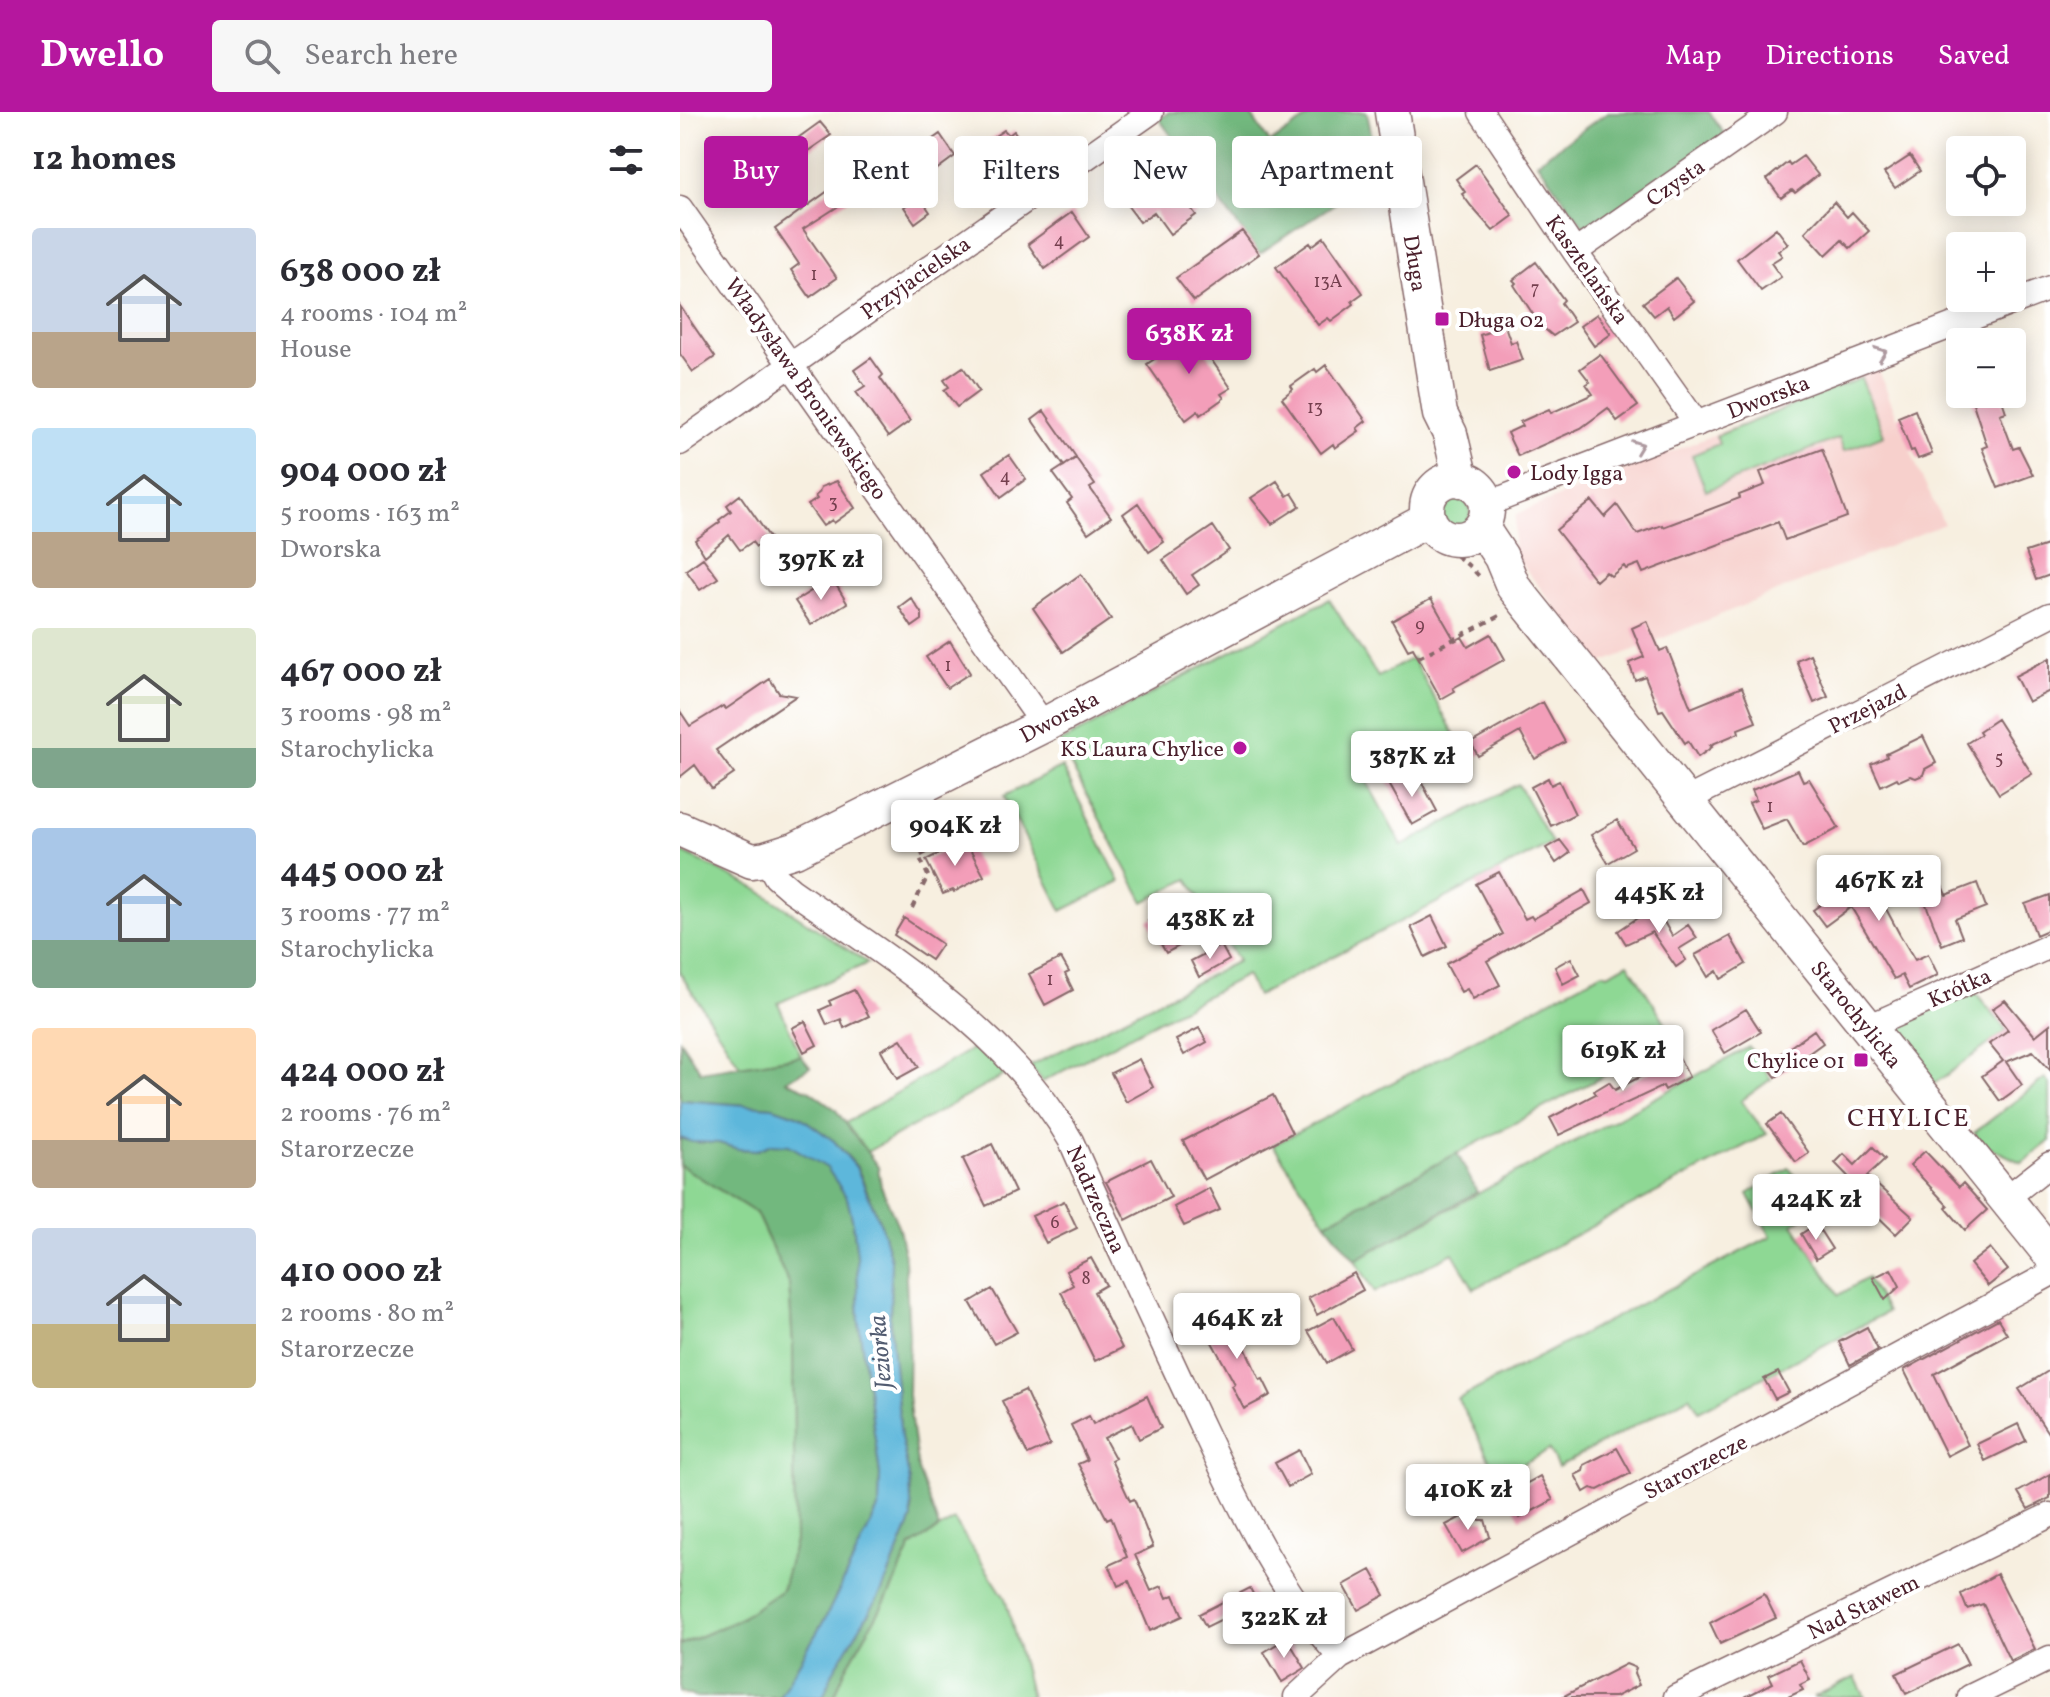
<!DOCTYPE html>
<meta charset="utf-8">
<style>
body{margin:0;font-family:Vollkorn,serif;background:#f7f7f7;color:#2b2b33;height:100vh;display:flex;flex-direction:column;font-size:30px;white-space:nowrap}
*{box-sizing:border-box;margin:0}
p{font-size:26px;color:#7c7c81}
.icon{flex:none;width:44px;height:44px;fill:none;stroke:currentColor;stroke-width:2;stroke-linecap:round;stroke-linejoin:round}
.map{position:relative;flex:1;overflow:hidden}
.side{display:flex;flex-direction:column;background:#fff;width:680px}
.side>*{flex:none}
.hud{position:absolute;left:24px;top:24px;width:760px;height:72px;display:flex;gap:16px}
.controls{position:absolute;left:1266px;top:24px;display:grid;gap:16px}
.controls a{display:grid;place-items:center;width:80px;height:80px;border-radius:8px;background:#fff;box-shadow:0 4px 20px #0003;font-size:40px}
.price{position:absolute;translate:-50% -68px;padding:0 18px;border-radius:8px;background:#fff;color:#222;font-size:26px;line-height:52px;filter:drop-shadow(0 2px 4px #0008)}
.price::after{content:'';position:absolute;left:50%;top:48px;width:24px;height:18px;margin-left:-12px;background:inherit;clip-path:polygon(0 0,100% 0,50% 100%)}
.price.on{background:#b5179e;color:#fff}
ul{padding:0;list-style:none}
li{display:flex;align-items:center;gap:24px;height:200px;padding:0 32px}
li span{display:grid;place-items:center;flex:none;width:224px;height:160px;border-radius:8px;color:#555}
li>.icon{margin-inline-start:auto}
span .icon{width:96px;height:96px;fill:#fffc;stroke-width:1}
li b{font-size:34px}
h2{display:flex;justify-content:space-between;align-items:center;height:96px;padding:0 32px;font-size:34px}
.pill{padding:0 28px;border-radius:8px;background:#fff;box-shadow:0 4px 20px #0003;font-size:28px;line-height:72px}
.pill.on{background:#b5179e;color:#fff}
header{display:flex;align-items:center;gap:48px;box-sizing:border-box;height:112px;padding:0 40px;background:#b5179e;color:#fff}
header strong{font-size:38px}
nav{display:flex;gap:44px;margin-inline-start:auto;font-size:28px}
.search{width:560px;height:72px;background:#f7f7f7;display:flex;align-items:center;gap:20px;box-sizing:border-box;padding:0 28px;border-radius:8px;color:#7c7c81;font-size:30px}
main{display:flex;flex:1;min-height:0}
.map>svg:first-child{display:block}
</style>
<header>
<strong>Dwello</strong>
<div class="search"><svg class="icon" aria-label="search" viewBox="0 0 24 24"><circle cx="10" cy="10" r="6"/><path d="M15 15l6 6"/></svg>Search here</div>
<nav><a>Map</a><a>Directions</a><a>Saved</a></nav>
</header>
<main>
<section class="side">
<h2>12 homes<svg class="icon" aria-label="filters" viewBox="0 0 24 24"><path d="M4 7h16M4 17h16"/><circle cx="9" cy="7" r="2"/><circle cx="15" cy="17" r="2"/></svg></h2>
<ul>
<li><span style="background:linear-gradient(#c9d6e8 65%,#b9a48a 0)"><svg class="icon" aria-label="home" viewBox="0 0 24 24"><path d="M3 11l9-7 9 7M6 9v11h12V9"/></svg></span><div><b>638 000 zł</b><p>4 rooms · 104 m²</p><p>House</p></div></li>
<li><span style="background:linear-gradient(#bfe0f5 65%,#b9a48a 0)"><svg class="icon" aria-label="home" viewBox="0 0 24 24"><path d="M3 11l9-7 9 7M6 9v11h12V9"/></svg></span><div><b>904 000 zł</b><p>5 rooms · 163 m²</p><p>Dworska</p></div></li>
<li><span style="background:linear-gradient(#dfe7d0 75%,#7fa58c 0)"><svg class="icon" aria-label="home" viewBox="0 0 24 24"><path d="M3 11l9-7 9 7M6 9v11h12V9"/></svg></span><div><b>467 000 zł</b><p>3 rooms · 98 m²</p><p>Starochylicka</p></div></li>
<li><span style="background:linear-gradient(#a9c7e8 70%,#7fa58c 0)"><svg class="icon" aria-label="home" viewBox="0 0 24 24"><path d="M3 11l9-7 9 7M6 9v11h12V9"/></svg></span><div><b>445 000 zł</b><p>3 rooms · 77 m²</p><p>Starochylicka</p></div></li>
<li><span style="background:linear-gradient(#ffd9b3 70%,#b9a48a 0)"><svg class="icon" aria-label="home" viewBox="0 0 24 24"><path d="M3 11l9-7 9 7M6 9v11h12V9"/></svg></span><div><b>424 000 zł</b><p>2 rooms · 76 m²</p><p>Starorzecze</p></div></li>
<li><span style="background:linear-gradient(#c9d6e8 60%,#c2b280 0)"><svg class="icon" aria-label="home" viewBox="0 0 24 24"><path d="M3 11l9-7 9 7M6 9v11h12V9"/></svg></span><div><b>410 000 zł</b><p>2 rooms · 80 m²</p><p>Starorzecze</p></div></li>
</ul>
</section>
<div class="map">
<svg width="1370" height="1585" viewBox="0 0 1370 1585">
<rect width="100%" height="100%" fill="#fff"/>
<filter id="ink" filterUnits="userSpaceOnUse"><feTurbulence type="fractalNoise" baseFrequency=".0125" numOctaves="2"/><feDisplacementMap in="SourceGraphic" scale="16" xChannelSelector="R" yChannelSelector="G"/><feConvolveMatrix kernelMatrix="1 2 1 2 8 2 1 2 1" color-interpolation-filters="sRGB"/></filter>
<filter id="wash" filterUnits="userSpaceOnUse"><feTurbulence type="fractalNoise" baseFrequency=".006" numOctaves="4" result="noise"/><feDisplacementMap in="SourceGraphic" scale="32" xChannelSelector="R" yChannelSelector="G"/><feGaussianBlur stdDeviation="1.8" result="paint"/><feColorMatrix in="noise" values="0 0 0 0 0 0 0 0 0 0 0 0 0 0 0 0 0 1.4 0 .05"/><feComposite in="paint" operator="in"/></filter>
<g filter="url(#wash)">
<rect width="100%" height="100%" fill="#f7efe0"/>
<path fill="#f7d0cc" d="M1198 257 1240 362 1264 412 919 552 833 441 836 402Z"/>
<path fill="#8ed894" stroke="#6c7c60" stroke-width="2" d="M1181 266 1204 323 1164 339 1159 326 1026 379 1012 343 1039 332 1036 324Z
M760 401a15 15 0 1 1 30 0a15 15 0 1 1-30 0Z
M649 487 698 565 732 546 775 623 687 670 722 734 838 672 872 731 577 884 566 863 362 970 350 954 558 849 508 767 464 790 379 631Z
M382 655 440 770 382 799 324 684Z
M0 739 77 777 188 851 98 891 121 944 60 954 0 861Z
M948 851 995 926 646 1111 593 1033 923 860 928 862Z
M1291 875 1327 919 1254 972 1210 916Z
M300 932 330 960 185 1041 164 1012Z
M1069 935 1091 967 1061 989 1087 1022 794 1177 773 1141 695 1180 675 1148Z
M1365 966 1370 972V1029L1342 1051 1303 1032 1294 1021Z
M0 1053 76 1101 109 1172 113 1234 115 1429 102 1478 58 1508 0 1533Z
M1109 1056 1138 1096 1113 1112 1159 1183 1187 1166 1207 1200 1019 1299 1010 1284 878 1355 869 1338 818 1364 778 1287 1091 1124 1068 1082Z
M274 1408 325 1486 351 1585H154L165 1558 211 1479 231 1434Z
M1175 1565 1185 1585H1133Z"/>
<path fill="#72b87e" stroke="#5e6c54" stroke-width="2" d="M489 0H569L590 31 636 0H687L699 62 579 142 479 7Z
M928 0H1029L1045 23 907 119 857 50Z
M0 928 21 960 121 944 130 955 106 969 130 979 155 997 198 1055 201 1074 219 1116 225 1148 229 1223 228 1283 233 1324 238 1358 259 1416 231 1435 211 1479 165 1558 154 1585H143L153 1560 202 1479 232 1407 230 1370 221 1325 210 1211 211 1148 202 1115 177 1055 154 1029 119 1004 93 995 0 988Z
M0 1026 12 1030 39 1031 58 1037 78 1038 91 1032 109 1033 147 1055 167 1086 173 1111 177 1144 179 1213 200 1362 199 1395 146 1505 99 1585H15L0 1580V1533L58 1508 102 1478 115 1429 113 1234 109 1172 76 1101 0 1053Z
M777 1041 797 1080 675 1148 646 1111Z"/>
<path fill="#5db7db" stroke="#546b83" stroke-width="2" d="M0 988 93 995 119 1004 154 1029 176 1055 202 1115 211 1148 210 1211 221 1325 230 1370 232 1407 202 1479 153 1560 143 1585H99L146 1505 199 1395 200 1362 179 1213 177 1144 173 1111 167 1086 147 1056 109 1033 91 1032 78 1038 58 1037 39 1031 12 1030 0 1026Z"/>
<g id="blocks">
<path fill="#f39eb9" d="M140 10 151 23 109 52 100 39Z
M324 18 329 23 334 19 343 32 337 36 342 43 321 57 303 32Z
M260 22 275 44 252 61 226 78 213 59 123 117 157 166 130 185 111 158 119 152 95 117 208 36 215 33 225 47Z
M1123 44 1138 63 1115 81 1112 78 1101 86 1087 67 1108 50 1110 53Z
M1230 44 1240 59 1215 76 1204 61Z
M796 52 833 104 813 119 791 94 782 82 785 80 776 67Z
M488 64 516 103 490 122 474 100 460 110 447 93Z
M239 84 250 100 235 111 224 95Z
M1154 90 1167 105 1172 100 1189 119 1170 136 1162 128 1146 143 1125 120Z
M392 100 409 125 365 157 348 132Z
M1096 116 1108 132 1098 139 1102 144 1091 151 1101 165 1081 179 1057 147Z
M562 119 579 142 514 189 496 166Z
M644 125 683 181 672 189 674 192 651 209 648 206 638 213 596 155 630 131 632 134Z
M856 150 884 188 881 191 894 210 873 224 860 213 834 173 836 171 833 168 839 163Z
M996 166 1014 189 994 205 987 194 974 204 963 191Z
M0 194 35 245 13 260 0 242Z
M917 202 931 222 914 234 900 214Z
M825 214 831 231 836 229 843 248 810 259 800 223Z
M512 220 551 276 541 282 544 286 520 303 518 299 506 308 467 252 479 244 476 241 501 223 503 227Z
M920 242 958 294 937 309 928 296 901 316 838 344 827 321 842 314 840 310 869 297 871 301 913 282 906 272 910 270 900 257Z
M191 246 203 263 200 266 230 309 208 325 176 280 185 274 174 258Z
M646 253 686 309 677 316 679 319 655 336 653 332 641 341 602 286 613 277 611 274 635 257 637 260Z
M283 255 299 279 277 295 264 278 269 275 264 268Z
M1290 282H1320L1326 300 1320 302 1333 337 1339 335 1353 363 1318 376 1302 336 1307 334Z
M1235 298 1252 342 1238 347 1234 338 1231 339 1218 305Z
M364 299 396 345 384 354 352 308Z
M1142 337 1167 405 1105 428 1098 410 963 461 959 452 946 457 944 454 931 464 926 460 916 469 876 418 912 389 925 405 937 393 957 422 982 413 983 415 1060 386 1059 383 1085 373 1080 360Z
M329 343 346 367 321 385 304 360Z
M396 346 415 373 410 376 431 405 408 421 387 391 392 387 373 361Z
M157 369 175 396 154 411 152 408 143 414 128 393 137 387 135 384 139 381 141 375Z
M597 369 607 384 612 381 620 394 592 412 571 386Z
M60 383 90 426 76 435 72 430 60 438 49 423 25 444 15 428 40 410 39 408 51 399 47 393Z
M458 391 484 430 469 440 443 402Z
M533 414 549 438 512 463 519 473 506 482 483 448Z
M1370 432V463L1356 468 1346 440Z
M23 446 38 466 20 478 6 458Z
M401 462 431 507 383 540 353 496Z
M152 466 167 491 131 513 115 489Z
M231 486 242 502V508L232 515 219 495Z
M751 487 775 529 782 525 788 535 811 522 825 547 773 576 775 579 761 587 733 536 728 538 712 509Z
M967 509 980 539 987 536 1011 596 1062 575 1076 610 1058 617 1059 621 1030 633 1032 635 1018 645 1008 629 1005 631 983 598 979 599 965 564 955 568 949 551 964 545 952 516Z
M270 529 290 561 267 576 246 545Z
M1130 542 1148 585 1134 591 1116 548Z
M1370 546V579L1348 590 1335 564Z
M90 567 99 581 116 584 36 638 54 662 32 677 15 653 0 665V599L10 614 43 594 46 597Z
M863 590 885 630 855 647 840 620 798 644 791 631Z
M1317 607 1352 662 1319 682 1287 631 1301 622 1299 619Z
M1243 624 1256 651 1245 657 1243 663 1236 666 1230 664 1219 669 1217 666 1201 674 1191 652 1207 645 1206 642Z
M1118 658 1123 669 1129 667 1159 716 1123 735 1107 707 1082 717 1069 691 1076 688 1072 678Z
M725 660 734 675 742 671 757 699 732 713 708 670Z
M868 666 871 673 879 669 895 702 871 714 851 675Z
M937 708 954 736 928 751 911 723Z
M285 728 304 764 274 780 273 778 263 782 246 748Z
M880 728 890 741 876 751 866 736Z
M1191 755 1194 761 1204 755 1223 786 1205 795 1220 823 1235 848 1248 842 1258 863 1229 877 1222 863 1214 867 1171 795 1145 814 1133 798 1167 774 1164 770Z
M819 760 845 807 851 804 853 807 904 778 911 791 807 849 820 873 793 887 787 877 781 880 766 852 823 822 796 772Z
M1260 769 1266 783 1297 771 1306 795 1275 807 1282 825 1262 833 1240 777Z
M1370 783V817L1356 823 1345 792Z
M497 794 514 826 486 841 468 809Z
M971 797 975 804 979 801 992 824 1008 813 1017 826 999 837 1006 848 996 855 972 820 946 832 938 819Z
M752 804 767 834 745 845 731 815Z
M224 806 262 832 251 848 214 823Z
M1050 824 1066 852 1041 867 1037 859 1028 865 1015 843Z
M541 833 549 848 519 865 511 849Z
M381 846 389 860 385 862 393 878 365 893 349 862Z
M891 846 900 863 883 872 875 855Z
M174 878 189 904 164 916 161 907 147 913 140 898 151 893 149 889Z
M1325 888 1355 924 1370 912V958L1353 939 1326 950 1342 973 1320 989 1302 964 1323 949 1309 932 1328 918 1312 897Z
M1066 897 1081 920 1045 941 1031 918Z
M125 909 137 933 124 940 112 916Z
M519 916 527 930 504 943 496 928Z
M1134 918 1143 931 1096 965 1086 952Z
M221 927 239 955 217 967 201 938Z
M995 937 1009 965 985 978 983 974 879 1023 870 1006 916 982 914 979 929 970 935 978 975 957 971 950Z
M459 947 473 975 446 990 431 961Z
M593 983 612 1021 524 1068 503 1029Z
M1101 1002 1129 1041 1116 1050 1087 1012Z
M312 1032 335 1080 306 1094 283 1047Z
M1193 1035 1205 1047 1187 1064 1233 1105 1216 1122 1183 1090 1188 1085 1155 1051 1164 1042 1175 1053Z
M1245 1039 1279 1075 1283 1071 1307 1098 1285 1118 1266 1096 1268 1094 1230 1053Z
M471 1047 491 1085 446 1108 426 1070Z
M529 1076 540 1098 504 1114 494 1095Z
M384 1089 397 1116 366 1131 352 1104Z
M1136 1112 1152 1137 1136 1147 1121 1122Z
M1310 1136 1328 1158 1308 1174 1290 1152Z
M411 1146 426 1173 414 1180 442 1236 415 1249 381 1180 393 1173 386 1159Z
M1211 1157 1220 1174 1205 1188 1193 1166Z
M674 1161 683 1178 637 1203 628 1186Z
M312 1177 337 1220 314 1232 290 1190Z
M549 1201 580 1268 583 1267 591 1283 564 1297 552 1274 555 1272 523 1214Z
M654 1205 672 1237 647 1251 628 1219Z
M1318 1207 1327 1222 1254 1262 1288 1333 1267 1344 1224 1258Z
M1187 1215 1198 1238 1170 1253 1159 1230Z
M1370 1258V1324L1339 1277Z
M1098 1260 1109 1280 1095 1287 1084 1267Z
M345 1278 370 1333 348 1343 322 1289Z
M467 1284 481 1316 459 1327 452 1312 424 1326 435 1346 431 1348 450 1389 454 1387 473 1435 455 1443 471 1479 482 1474 487 1486 494 1483 503 1504 470 1519 449 1469 438 1474 429 1453 447 1445 431 1405 427 1407 398 1352 407 1348 391 1313 409 1304 413 1312Z
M1338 1312 1346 1329 1305 1349 1297 1332Z
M937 1336 951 1361 918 1378 911 1376 904 1380 895 1363 903 1359 904 1353Z
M619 1338 631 1362 608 1375 595 1351Z
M1370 1362V1386L1348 1397 1338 1380Z
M860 1364 873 1388 840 1406 827 1382Z
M789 1401 793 1408H805L810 1425 782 1441 766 1413Z
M691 1458 705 1483 678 1498 664 1473Z
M1317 1462 1355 1537 1330 1549 1303 1492 1287 1497 1281 1482Z
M570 1476 577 1490 526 1515 519 1502Z
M1084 1482 1096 1506 1040 1532 1030 1511Z
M607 1526 625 1556 602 1570 584 1540Z
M1278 1532 1288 1552 1226 1582 1216 1562Z
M1120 1548 1130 1568 1120 1573 1123 1578 1108 1585H1065L1093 1571 1089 1563Z
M946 1552 956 1556 954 1562 959 1573 935 1585H882Z"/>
</g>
</g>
<g filter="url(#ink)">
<use href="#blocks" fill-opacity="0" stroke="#87686a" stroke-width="2"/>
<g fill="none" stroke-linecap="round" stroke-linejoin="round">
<defs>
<path id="street" d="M801 0 895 140 1017 312
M0 96 364 613
M895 140 1095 0
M0 331 471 0
M807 392 1370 176
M1004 689 1370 503
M86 747 96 765 111 778C213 849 327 918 391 1029 429 1116 470 1203 510 1289 553 1380 592 1471 660 1545L616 1585
M1188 915 1370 834
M1325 1087 1370 1052
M660 1545 1370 1162
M996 1585 1370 1403
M1290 1585 1370 1546"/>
<path id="secondary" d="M712 0 760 302 770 322 781 368
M747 397a30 30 0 1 1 60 0a30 30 0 1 1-60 0Z
M801 415 821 445 833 474 1370 1142
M0 717 72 749 86 747 115 738 364 613 749 407"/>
</defs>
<use href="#street" stroke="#87686a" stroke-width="27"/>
<use href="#secondary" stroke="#87686a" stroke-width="37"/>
<path stroke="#87686a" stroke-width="4" stroke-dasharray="6 6" stroke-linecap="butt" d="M754 435C772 438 787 451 799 464
M739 545 823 502
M231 709 247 740 239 744 249 766 254 764
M232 796 248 764"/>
<use href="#street" stroke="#fff" stroke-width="24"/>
<use href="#secondary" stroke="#fff" stroke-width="34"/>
</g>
<defs><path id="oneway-chevron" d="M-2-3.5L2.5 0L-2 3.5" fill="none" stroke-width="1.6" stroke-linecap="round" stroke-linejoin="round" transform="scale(2)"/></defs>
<g stroke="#ae9aa0">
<use href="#oneway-chevron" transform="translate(1201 241) rotate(-20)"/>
<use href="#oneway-chevron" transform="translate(958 334) rotate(-21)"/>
</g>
</g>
<g fill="#b5179e" stroke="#fff" stroke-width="3">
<rect x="754" y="199" width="16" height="16" rx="4"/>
<circle cx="834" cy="360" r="8"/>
<circle cx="560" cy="636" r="8"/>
<rect x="1173" y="940" width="16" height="16" rx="4"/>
</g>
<g text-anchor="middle" stroke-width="8" stroke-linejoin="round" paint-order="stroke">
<g font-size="18" fill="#743f4e">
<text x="379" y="134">4</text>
<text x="134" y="168">1</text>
<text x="648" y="175">13A</text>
<text x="855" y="182">7</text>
<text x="635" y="301">13</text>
<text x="325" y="370">4</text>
<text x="153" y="396">3</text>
<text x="740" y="519">9</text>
<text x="268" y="559">1</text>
<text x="1319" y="652">5</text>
<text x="1090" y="700">1</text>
<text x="370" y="873">1</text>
<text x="375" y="1116">6</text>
<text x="406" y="1172">8</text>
</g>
<g font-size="22" fill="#4a1f2b" stroke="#fff">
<text transform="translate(995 70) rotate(-35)" y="8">Czysta</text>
<text transform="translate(736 151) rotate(81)" y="8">Długa</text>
<text transform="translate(908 157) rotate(55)" y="8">Kasztelańska</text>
<text transform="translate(235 165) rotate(-35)" y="8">Przyjacielska</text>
<text transform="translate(127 276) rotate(55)" y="8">Władysława Broniewskiego</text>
<text transform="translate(1088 284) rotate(-21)" y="8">Dworska</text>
<text transform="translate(1187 596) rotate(-27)" y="8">Przejazd</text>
<text transform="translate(379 604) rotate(-28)" y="8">Dworska</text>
<text transform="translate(1279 875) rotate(-24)" y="8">Krótka</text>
<text transform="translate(1177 902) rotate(51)" y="8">Starochylicka</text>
<text transform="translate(417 1087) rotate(66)" y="8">Nadrzeczna</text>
<text transform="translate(1015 1354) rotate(-28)" y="8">Starorzecze</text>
<text transform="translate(1183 1494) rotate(-26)" y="8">Nad Stawem</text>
</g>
<g font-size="22" fill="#4a1f2b" stroke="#fff" text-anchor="start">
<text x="778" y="215">Długa 02</text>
<text x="850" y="368">Lody Igga</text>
<text x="544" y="644" text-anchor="end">KS Laura Chylice</text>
<text x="1165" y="956" text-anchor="end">Chylice 01</text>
</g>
<g font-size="24" font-style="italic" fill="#525c71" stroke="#fff">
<text transform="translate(200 1240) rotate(-95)" y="8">Jeziorka</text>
</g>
<g font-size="26" letter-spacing="2" fill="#4a1f2b" stroke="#fff">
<text x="1229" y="1014">CHYLICE</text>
</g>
</g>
</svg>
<div class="controls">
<a><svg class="icon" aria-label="locate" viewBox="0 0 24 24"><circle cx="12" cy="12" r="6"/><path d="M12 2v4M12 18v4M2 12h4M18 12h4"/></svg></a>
<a>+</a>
<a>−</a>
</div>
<b class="price on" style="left:509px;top:264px">638K zł</b>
<b class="price" style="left:141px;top:490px">397K zł</b>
<b class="price" style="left:732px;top:687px">387K zł</b>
<b class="price" style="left:275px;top:756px">904K zł</b>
<b class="price" style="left:1199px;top:811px">467K zł</b>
<b class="price" style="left:979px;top:823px">445K zł</b>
<b class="price" style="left:530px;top:849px">438K zł</b>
<b class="price" style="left:943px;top:981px">619K zł</b>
<b class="price" style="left:1136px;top:1130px">424K zł</b>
<b class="price" style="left:557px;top:1249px">464K zł</b>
<b class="price" style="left:788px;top:1420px">410K zł</b>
<b class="price" style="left:604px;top:1548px">322K zł</b>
<div class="hud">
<a class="pill on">Buy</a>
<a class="pill">Rent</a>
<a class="pill">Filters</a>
<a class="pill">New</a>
<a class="pill">Apartment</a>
</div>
</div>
</main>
